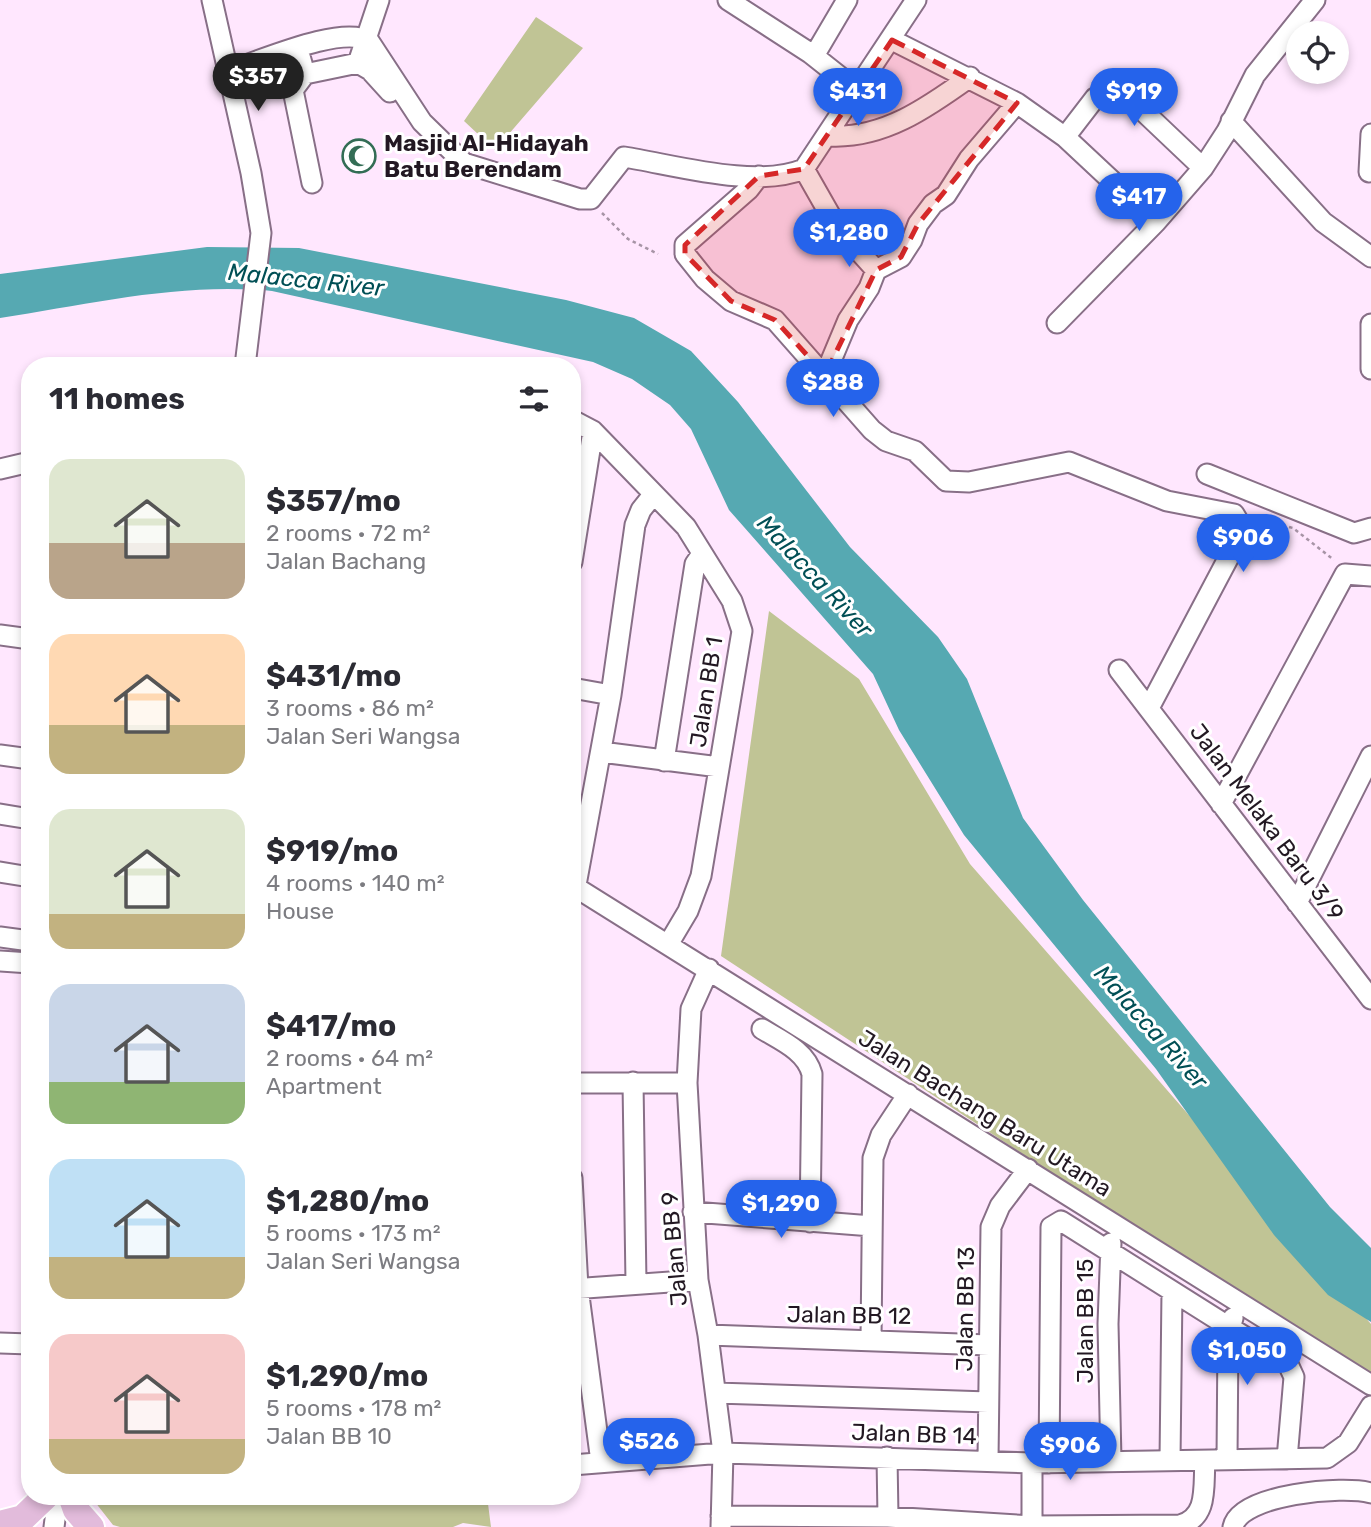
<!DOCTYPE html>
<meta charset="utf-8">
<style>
body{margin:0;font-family:Rubik,sans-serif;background:#f2f2f3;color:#2b2b33;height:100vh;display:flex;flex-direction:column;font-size:26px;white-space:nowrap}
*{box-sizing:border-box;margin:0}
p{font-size:23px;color:#7c7c81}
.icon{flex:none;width:38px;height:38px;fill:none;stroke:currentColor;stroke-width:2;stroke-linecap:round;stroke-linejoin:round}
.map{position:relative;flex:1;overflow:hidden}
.side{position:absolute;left:21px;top:357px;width:560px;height:1148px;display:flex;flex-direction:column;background:#fff;border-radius:28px;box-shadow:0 4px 10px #0003}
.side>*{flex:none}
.controls{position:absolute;left:1286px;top:21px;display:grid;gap:14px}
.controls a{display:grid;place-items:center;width:63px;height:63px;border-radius:50%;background:#fff;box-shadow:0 4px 10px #0003;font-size:35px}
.price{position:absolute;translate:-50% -60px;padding:0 16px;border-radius:24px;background:#2563eb;color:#fff;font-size:23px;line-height:46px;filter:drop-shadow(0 2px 4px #0008)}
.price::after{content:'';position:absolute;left:50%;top:42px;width:21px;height:16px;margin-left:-10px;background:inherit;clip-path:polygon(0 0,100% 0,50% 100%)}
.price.on{background:#222;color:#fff}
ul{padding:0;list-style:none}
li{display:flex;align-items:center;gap:21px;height:175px;padding:0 28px}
li span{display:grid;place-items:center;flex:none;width:196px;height:140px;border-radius:21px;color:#555}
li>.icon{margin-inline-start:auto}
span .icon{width:84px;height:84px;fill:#fffc;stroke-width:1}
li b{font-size:30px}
h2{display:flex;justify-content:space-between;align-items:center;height:84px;padding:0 28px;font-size:30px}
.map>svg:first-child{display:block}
</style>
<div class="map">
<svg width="1371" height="1527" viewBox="0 0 1371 1527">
<rect width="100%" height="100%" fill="#ffe7fe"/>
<path fill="#c0c495" d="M536 17 583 48 495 150 464 121Z
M769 611 859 679 970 864 1371 1324V1376L1230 1290 721 956Z
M95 1496H487L491 1527 463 1523 453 1527H120L113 1525 95 1502Z"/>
<path fill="#56a9b2" d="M207 247 299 248 566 300 634 318 691 351 738 402 850 547 938 637 967 679 1023 818 1083 900 1330 1207 1371 1248V1322L1328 1295 1274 1235 1156 1069 964 835 899 730 873 674 729 510 691 429 670 405 632 379 593 362 272 291C181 282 90 304 0 318V274Z"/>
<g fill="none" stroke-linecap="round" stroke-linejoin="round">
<defs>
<path id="minor" d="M212 0 251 173 261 233 245 366
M728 0 810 53 858 91
M892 40 1017 103 1065 137 1156 222 1203 168 1227 131 1255 75 1315 0
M298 49 305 74 293 90 312 183
M814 56 847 0
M358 63 370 70 390 92
M228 71C261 61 340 25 369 41L422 122 464 163 580 199H591L624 157C675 165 756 189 804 169L916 0
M305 74 358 63 379 0
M1231 121 1323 222 1371 257
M829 136C883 139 927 108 970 77
M1065 137 1095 98 1108 91 1125 94 1203 168
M804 169 837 227 876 270 869 288 848 320 825 375
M1369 172 1371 134
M759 176 749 189 685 245V254L705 279 731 301 775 320 872 430 886 441 915 451 946 481 969 482 1069 462 1167 501 1234 514 1240 524 1241 534 1149 708
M876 270 901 257 912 240 918 224 933 204 946 195 969 159 1017 103
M1057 323 1156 222
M1371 324V369
M572 420 593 431 686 527 732 601 742 631 701 876 688 911 669 943
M0 469 30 462
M1207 474 1354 533 1371 528
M572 562 593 431
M0 635 30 639
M1119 670 1371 999
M572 688 611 695
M601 752 719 767
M0 755 30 759
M664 761 695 564 702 554
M1221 804 1345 574 1371 576
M0 814 30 819
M0 872 30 877
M572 885 1371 1385
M576 885 611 695 635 525 641 510 653 495
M1297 903 1371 756
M0 937 30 941
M0 961 30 963
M709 969 691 1009 687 1083 698 1280 708 1335 723 1453 721 1527
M762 1029C782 1041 806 1051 812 1074L810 1222
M633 1082 636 1283
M572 1083H687
M572 1178 578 1288 601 1462
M693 1212 872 1226
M572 1289 698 1280
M708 1335 989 1345
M871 1339 873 1158 881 1135 908 1094
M0 1343 30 1344
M716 1393 988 1402
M887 1457 888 1517
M1227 1459 1228 1336 1233 1318
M988 1460 991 1227 1000 1206 1028 1169
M1170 1460 1172 1291
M1111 1461 1108 1324 1111 1243
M1049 1463 1051 1227 1061 1221 1288 1364 1294 1377 1287 1459
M572 1465 723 1453 1032 1463 1327 1458 1348 1443 1371 1406
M721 1516 888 1517 1032 1526 1180 1525C1209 1517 1203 1486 1205 1461
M1032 1526V1463
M54 1527 58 1496
M1233 1527C1240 1494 1344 1485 1371 1493"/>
<path id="major" d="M71 1496 76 1510 91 1527
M0 1524 23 1518 46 1496"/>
</defs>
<use href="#minor" stroke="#886f87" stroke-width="23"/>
<use href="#major" stroke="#fff" stroke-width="30"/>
<path stroke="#a794a6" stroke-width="2.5" stroke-dasharray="3.5 3.5" stroke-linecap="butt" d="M602 213 628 239 658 254
M1255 519 1293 528 1334 560"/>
<use href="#minor" stroke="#fff" stroke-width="19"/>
<use href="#major" stroke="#e2bbdb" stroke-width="26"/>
</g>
<path fill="#d62828" fill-opacity="0.2" stroke="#d62828" stroke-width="5" stroke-dasharray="14 9" stroke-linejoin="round" d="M892 40 1017 103 918 224 901 257 876 270 825 375 775 320 731 301 685 254V245L759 176 804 169Z"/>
<defs>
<symbol id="mosque-ring" viewBox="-11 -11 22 22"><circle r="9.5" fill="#fff" stroke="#336d55" stroke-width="1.5"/><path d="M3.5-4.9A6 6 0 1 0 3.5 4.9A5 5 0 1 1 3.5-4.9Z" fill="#336d55"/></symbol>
</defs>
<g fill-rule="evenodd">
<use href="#mosque-ring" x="340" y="137" width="38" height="38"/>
</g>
<g text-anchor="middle" stroke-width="6" stroke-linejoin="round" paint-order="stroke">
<g font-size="23" font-weight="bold" fill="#221822" stroke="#fff" text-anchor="start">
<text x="384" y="151">Masjid Al-Hidayah<tspan x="384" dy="26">Batu Berendam</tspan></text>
</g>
<g font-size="23" fill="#221822" stroke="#fff">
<text transform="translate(706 692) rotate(-81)" y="8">Jalan BB 1</text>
<text transform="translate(1267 822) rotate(53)" y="8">Jalan Melaka Baru 3/9</text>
<text transform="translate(985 1113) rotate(32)" y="8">Jalan Bachang Baru Utama</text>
<text transform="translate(674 1249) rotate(-95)" y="8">Jalan BB 9</text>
<text transform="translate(965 1309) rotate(-89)" y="8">Jalan BB 13</text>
<text transform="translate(849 1315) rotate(1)" y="8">Jalan BB 12</text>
<text transform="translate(1085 1321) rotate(-90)" y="8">Jalan BB 15</text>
<text transform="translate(914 1434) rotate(2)" y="8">Jalan BB 14</text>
</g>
<g font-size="24" font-style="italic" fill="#004f55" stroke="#fff">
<text transform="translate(306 280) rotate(6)" y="8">Malacca River</text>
<text transform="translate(815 576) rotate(47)" y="8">Malacca River</text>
<text transform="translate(1151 1027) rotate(48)" y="8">Malacca River</text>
</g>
</g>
</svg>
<div class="controls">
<a><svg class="icon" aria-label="locate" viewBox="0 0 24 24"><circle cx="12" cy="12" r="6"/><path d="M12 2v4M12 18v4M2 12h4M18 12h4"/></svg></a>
</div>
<b class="price on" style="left:258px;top:113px">$357</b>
<b class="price" style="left:858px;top:128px">$431</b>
<b class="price" style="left:1134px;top:128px">$919</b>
<b class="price" style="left:1139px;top:233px">$417</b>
<b class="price" style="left:849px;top:269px">$1,280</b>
<b class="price" style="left:833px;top:419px">$288</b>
<b class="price" style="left:1243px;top:574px">$906</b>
<b class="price" style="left:781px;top:1240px">$1,290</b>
<b class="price" style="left:1247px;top:1387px">$1,050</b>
<b class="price" style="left:649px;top:1478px">$526</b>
<b class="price" style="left:1070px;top:1482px">$906</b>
<section class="side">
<h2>11 homes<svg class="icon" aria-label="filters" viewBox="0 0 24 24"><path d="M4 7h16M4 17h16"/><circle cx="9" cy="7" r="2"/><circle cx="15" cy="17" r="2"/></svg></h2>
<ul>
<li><span style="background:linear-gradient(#dfe7d0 60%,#b9a48a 0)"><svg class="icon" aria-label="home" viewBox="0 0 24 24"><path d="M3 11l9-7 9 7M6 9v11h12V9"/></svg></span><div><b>$357/mo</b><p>2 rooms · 72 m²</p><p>Jalan Bachang</p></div></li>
<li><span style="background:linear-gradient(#ffd9b3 65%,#c2b280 0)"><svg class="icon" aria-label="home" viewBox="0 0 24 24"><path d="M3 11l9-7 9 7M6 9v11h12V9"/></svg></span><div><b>$431/mo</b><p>3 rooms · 86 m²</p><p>Jalan Seri Wangsa</p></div></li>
<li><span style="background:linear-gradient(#dfe7d0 75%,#c2b280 0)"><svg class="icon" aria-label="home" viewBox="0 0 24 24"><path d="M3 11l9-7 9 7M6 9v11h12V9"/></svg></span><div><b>$919/mo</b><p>4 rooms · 140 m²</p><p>House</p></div></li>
<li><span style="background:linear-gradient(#c9d6e8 70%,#8fb573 0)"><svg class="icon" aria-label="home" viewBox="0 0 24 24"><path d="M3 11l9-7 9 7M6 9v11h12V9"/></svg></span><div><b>$417/mo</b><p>2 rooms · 64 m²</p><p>Apartment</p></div></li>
<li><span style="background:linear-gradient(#bfe0f5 70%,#c2b280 0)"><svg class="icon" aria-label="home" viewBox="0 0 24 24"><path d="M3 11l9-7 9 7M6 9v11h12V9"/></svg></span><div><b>$1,280/mo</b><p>5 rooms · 173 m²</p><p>Jalan Seri Wangsa</p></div></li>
<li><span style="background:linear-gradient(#f6c9c9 75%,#c2b280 0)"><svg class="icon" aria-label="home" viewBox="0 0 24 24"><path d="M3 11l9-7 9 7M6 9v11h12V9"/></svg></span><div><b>$1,290/mo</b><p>5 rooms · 178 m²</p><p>Jalan BB 10</p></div></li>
</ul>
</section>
</div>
